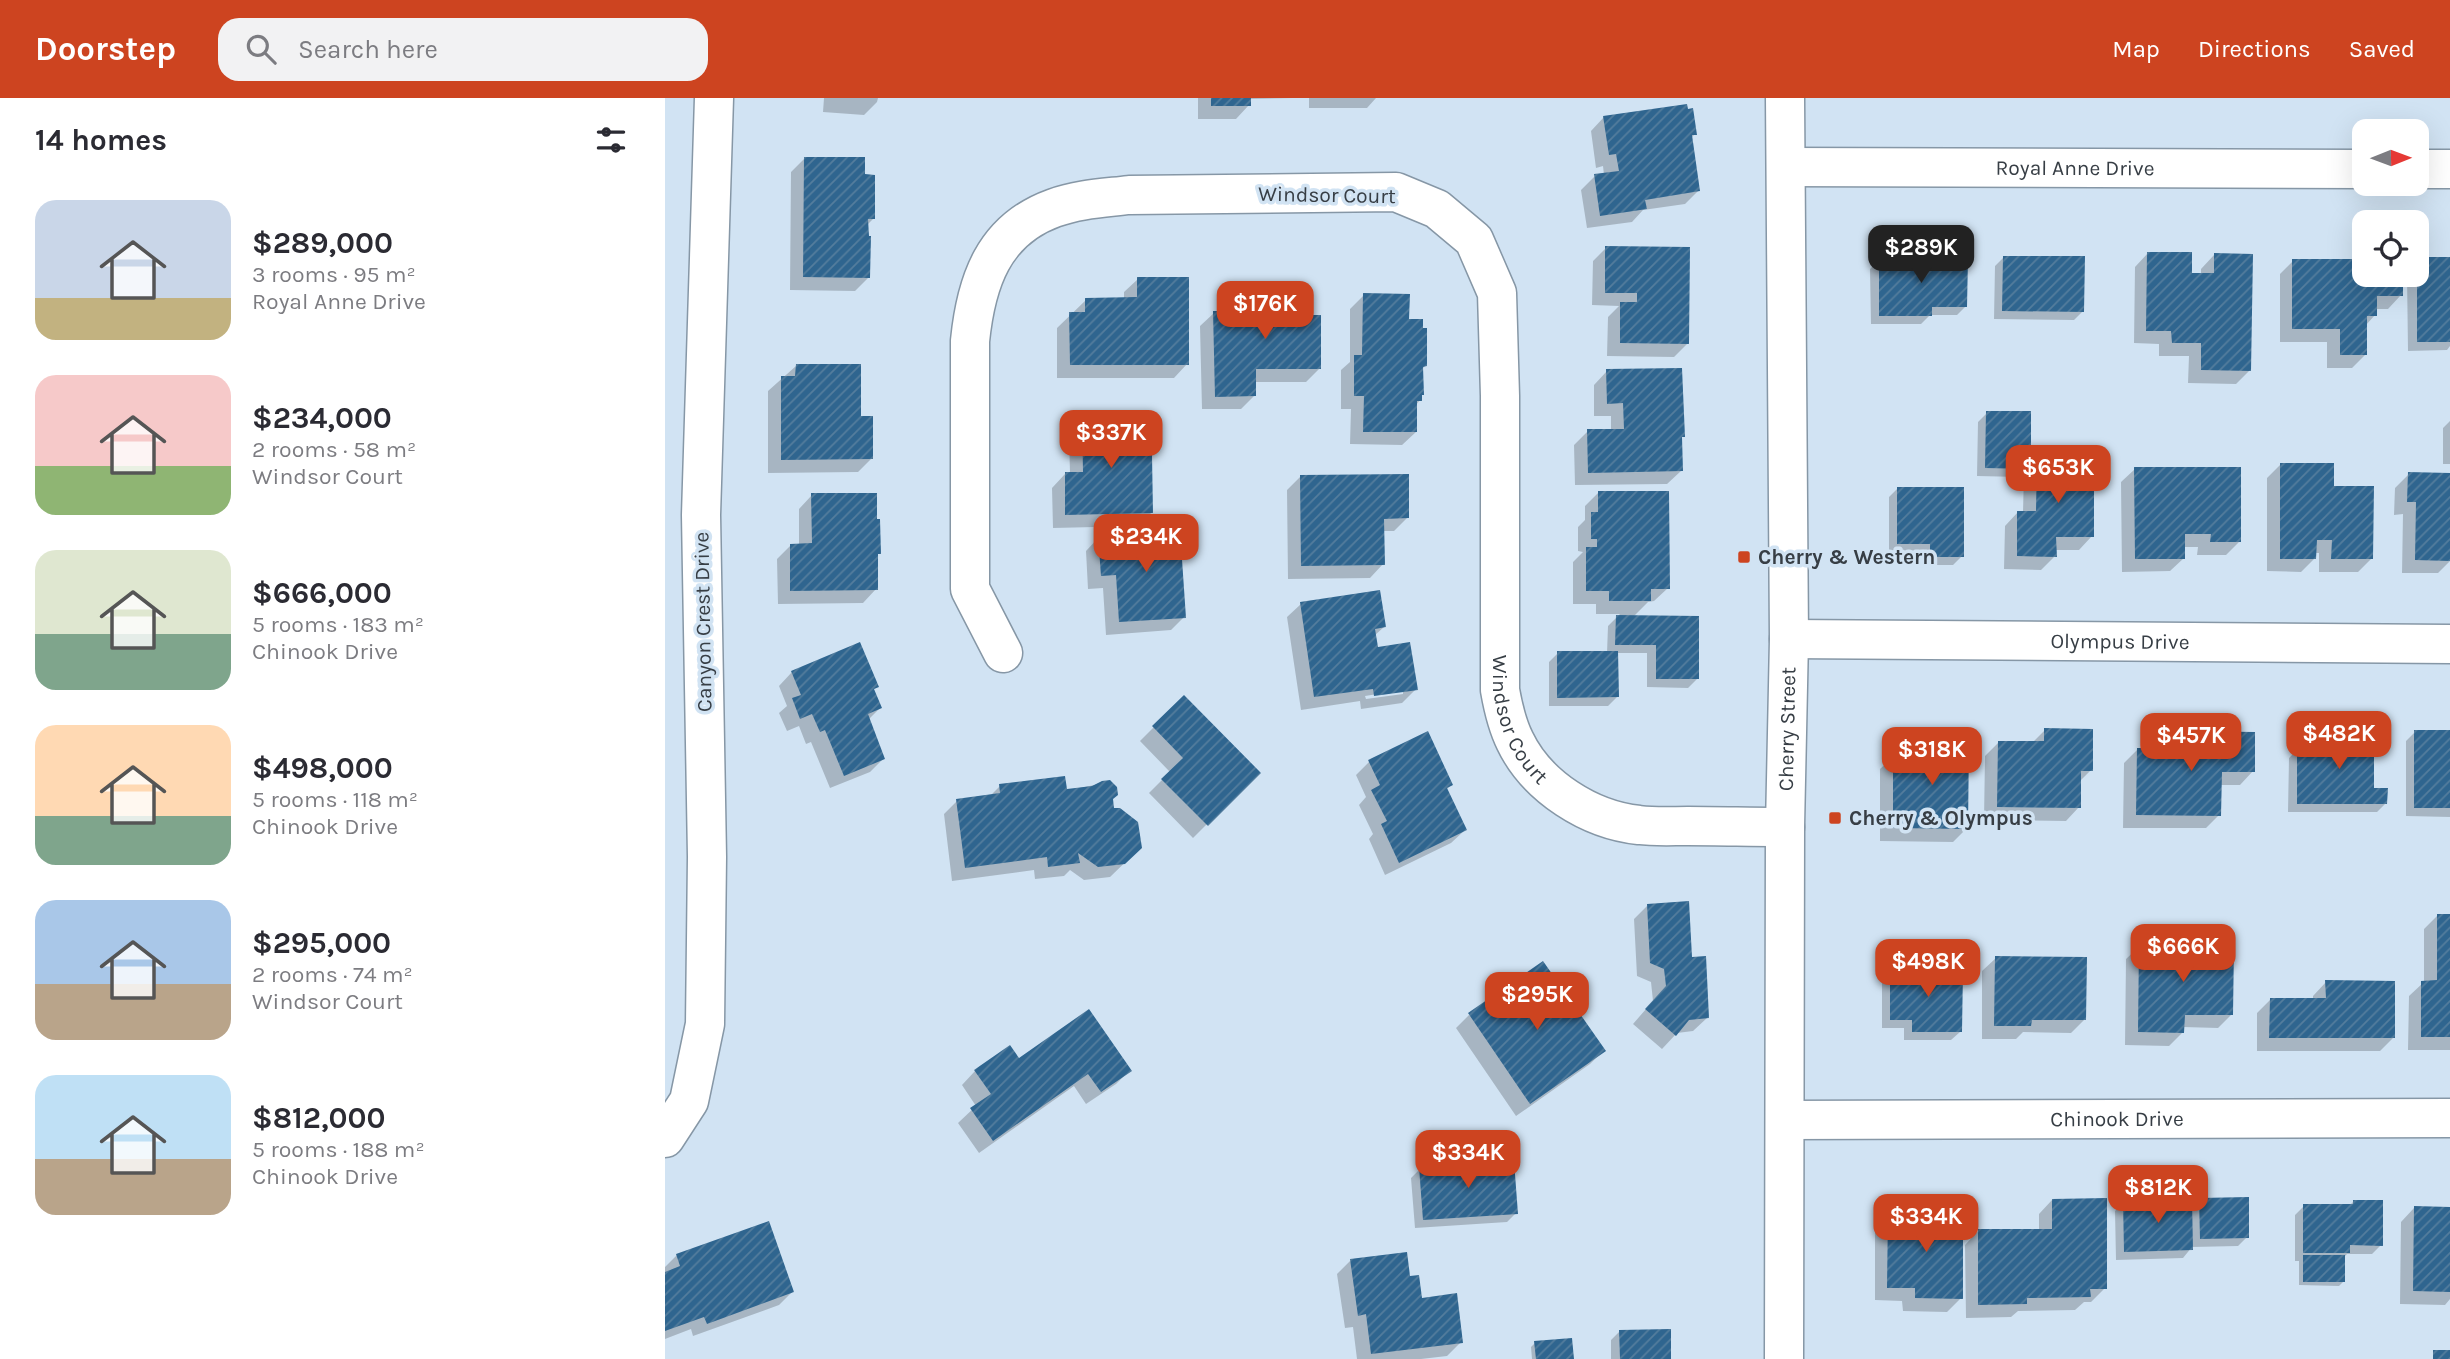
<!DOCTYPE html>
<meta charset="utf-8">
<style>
body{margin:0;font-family:Karla,sans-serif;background:#f2f2f3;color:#2b2b33;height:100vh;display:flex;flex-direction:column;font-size:26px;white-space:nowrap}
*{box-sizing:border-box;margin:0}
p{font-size:23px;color:#7c7c81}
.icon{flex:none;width:38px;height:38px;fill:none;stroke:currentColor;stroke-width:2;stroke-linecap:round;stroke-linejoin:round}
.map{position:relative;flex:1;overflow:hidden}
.panel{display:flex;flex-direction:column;background:#fff;width:665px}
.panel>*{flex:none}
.needle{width:46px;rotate:89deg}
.buttons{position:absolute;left:1687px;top:21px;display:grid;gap:14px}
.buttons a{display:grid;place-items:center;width:77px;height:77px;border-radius:14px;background:#fff;box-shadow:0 7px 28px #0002;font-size:35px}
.price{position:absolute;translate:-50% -60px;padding:0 16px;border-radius:14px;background:#cd4420;color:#fff;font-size:23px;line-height:46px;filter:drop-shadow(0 2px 4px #0008)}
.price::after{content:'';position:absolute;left:50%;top:42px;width:21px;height:16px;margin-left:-10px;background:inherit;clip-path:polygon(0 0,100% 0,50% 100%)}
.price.on{background:#222;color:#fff}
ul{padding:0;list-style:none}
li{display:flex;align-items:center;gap:21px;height:175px;padding:0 35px}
li span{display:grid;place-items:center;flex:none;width:196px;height:140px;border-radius:21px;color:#555}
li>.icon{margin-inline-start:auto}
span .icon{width:84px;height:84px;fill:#fffc;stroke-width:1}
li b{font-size:30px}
h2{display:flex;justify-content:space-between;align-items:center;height:84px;padding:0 35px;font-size:30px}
header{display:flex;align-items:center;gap:42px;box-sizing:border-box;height:98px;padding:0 35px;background:#cd4420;color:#fff}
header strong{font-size:33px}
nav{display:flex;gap:38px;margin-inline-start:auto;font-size:24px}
.search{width:490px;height:63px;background:#f2f2f3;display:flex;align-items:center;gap:18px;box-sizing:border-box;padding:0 24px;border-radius:21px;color:#7c7c81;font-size:26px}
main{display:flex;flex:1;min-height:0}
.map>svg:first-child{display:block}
</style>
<header>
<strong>Doorstep</strong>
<div class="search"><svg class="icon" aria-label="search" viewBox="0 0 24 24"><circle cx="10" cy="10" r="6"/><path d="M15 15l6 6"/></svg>Search here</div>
<nav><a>Map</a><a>Directions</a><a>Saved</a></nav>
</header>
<main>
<section class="panel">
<h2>14 homes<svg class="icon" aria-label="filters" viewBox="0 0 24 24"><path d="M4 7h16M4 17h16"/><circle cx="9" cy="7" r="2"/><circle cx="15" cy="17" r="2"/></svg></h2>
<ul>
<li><span style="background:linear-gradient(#c9d6e8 70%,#c2b280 0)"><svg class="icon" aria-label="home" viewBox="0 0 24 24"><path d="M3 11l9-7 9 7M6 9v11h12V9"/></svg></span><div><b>$289,000</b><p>3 rooms · 95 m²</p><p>Royal Anne Drive</p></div></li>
<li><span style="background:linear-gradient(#f6c9c9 65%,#8fb573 0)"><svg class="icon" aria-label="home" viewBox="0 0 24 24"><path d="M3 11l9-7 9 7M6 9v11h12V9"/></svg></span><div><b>$234,000</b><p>2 rooms · 58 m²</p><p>Windsor Court</p></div></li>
<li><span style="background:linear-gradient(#dfe7d0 60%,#7fa58c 0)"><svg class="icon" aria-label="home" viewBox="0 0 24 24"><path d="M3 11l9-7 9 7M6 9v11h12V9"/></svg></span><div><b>$666,000</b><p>5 rooms · 183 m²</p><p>Chinook Drive</p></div></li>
<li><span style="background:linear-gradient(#ffd9b3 65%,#7fa58c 0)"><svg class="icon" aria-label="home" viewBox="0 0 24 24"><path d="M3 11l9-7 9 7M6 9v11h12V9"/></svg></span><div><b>$498,000</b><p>5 rooms · 118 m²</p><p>Chinook Drive</p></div></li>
<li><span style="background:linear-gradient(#a9c7e8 60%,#b9a48a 0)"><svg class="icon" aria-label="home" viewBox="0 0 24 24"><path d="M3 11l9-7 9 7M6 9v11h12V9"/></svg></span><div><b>$295,000</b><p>2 rooms · 74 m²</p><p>Windsor Court</p></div></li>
<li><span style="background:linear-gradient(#bfe0f5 60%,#b9a48a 0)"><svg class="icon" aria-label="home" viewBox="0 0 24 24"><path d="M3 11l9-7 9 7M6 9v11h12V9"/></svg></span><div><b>$812,000</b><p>5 rooms · 188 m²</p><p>Chinook Drive</p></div></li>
</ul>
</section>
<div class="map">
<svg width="1785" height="1261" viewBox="0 0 1785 1261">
<defs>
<pattern id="building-hatch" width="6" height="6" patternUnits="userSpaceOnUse" patternTransform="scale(1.75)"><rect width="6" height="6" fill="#2f658f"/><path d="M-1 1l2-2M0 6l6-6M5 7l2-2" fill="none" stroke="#547d9d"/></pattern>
</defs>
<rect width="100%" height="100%" fill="#d1e3f3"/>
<path fill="#0003" fill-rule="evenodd" d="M159 0H213L212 4 199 17 158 14Z
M533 0H628L584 1V7L571 21H533Z
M644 0H711L702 10H644Z
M939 19 1030 36 1026 40 1033 93 1020 106 978 112 967 124 922 130 916 92 930 78 939 77 938 68 931 70 926 33Z
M140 60 198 78 208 121 202 127 204 179 190 193 125 192 126 74Z
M941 150 1023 245 1009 259 942 258 943 219 954 208 927 207 928 163Z
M1483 155 1525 177H1536V171L1549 157 1585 272 1571 286 1523 285 1524 258H1494V246L1469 245 1470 169Z
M1339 159 1418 213 1409 222 1329 221 1330 168Z
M1785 160V248L1782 252 1743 253 1742 177H1752V161Z
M1214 162 1301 208 1292 217H1265L1256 226H1206L1205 171Z
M1699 162V177H1736V197L1723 211H1710V217L1701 227V256L1687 270H1662V244H1615V176L1628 163Z
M473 181 522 266 509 280H392V230L421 202 459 201V194Z
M594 195 646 219 655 270 641 284H589V298L576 311H537L535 228 549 215 581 214 580 208Z
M699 197 760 268 756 272 755 302 751 307V334L737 347 685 346 686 311H676V272L685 264V211Z
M131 268 194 320 206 361 193 374 103 375V293Z
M942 273 1018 338 1015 341 1016 373 1002 386 910 387 909 347 923 333H946V318H929V287Z
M1322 315 1364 367 1373 358 1427 438 1414 452H1390V458L1376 472 1339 471 1340 428 1353 414H1358L1359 375 1355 379 1312 378 1313 324Z
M418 323 477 359 487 414 473 428 388 430 387 390 400 376H405L404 336Z
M1785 323V366H1778V330Z
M1616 366 1667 389 1707 460 1693 474H1654V455H1650V460L1636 474 1602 473V380Z
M1470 371 1574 444 1561 457H1532L1533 449H1519V460L1505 473 1457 474 1456 384Z
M1744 376 1785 377V463L1773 475H1737L1738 416 1729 417 1730 390Z
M636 378 743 419 729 433H718V466L705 480 623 481 622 392Z
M1233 390 1297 458 1288 467H1257L1256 454H1224V399Z
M934 394 1003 490 989 503 983 504 968 519 1032 581 1023 590 982 589V555H952V599L943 608H884V564L893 555H942L943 528 955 516H931V506H908V464L918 454 913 453V429L920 422V408Z
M147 397 214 455 211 458V491L198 505 113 506 112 461 126 447H134V411Z
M434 439 519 519 506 532 441 537 438 490 423 491 421 453Z
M636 506 719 529 709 538 712 551 751 591 737 605 696 611 695 603 636 612 622 519ZM738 592V596L701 601 700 598Z
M127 574 212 589 208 592 215 610 203 622 218 661 205 674 165 690 146 644 141 646 134 628 122 633 114 615 122 608 114 588Z
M519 599 593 675 528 740 484 695 505 674 475 643Z
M1380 632 1426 672 1414 684V709L1401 723 1319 722 1320 658 1333 645H1367Z
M1750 634H1785V719L1741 718V643Z
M1518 635 1588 673 1575 687H1555L1554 717 1541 730H1458L1459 665 1473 651 1504 652V649Z
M1659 635 1721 705 1712 714H1623L1624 660 1633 651H1650V644Z
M1261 644 1302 730 1288 744 1215 743V671L1229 658H1246Z
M704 664 786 687 781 692 800 732 786 745 720 777 704 741 708 736 694 707 701 699 691 677Z
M444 684 447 712 475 750 445 779 419 782 405 772 399 778 370 781 369 772 287 783 279 716 292 703 324 699 335 688 400 693Z
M982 808 1026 861 1042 920 1028 933 1012 935 997 951 968 926 988 903 986 884 972 878 969 821Z
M1772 818H1785V952H1743L1744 898 1759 884V831Z
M1475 848 1566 917 1553 930 1518 929V934L1504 948 1460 947 1461 861Z
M1331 860 1420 921 1406 935 1358 934 1351 941H1317V873Z
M1226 874 1295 934 1286 942H1239V930H1217V883Z
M1661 884 1728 940 1715 953H1592V915L1606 901 1648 902V898Z
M804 917 938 953 925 966 851 1018 791 930Z
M354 962 464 973 451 986 421 1006 409 988 314 1055 293 1025 311 1008 297 987 310 973Z
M755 1071 851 1115 842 1124 750 1130 746 1080Z
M1535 1101 1582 1139 1573 1148 1527 1149 1518 1160 1451 1162 1450 1113 1459 1104 1526 1110Z
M1387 1102 1440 1190 1426 1204H1419L1410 1212 1353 1213 1346 1219 1301 1220 1300 1147 1313 1133H1374V1116Z
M1688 1104 1716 1147 1707 1156H1682L1679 1159 1678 1184 1674 1188 1634 1187V1163H1630V1117L1639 1108H1684Z
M1749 1110 1785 1111V1201L1780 1207 1735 1206 1736 1124Z
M1224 1117 1296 1200 1282 1214 1238 1213 1237 1203 1210 1202V1130Z
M12 1157 127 1194 114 1207 28 1238 26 1231 0 1241V1169Z
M686 1162 743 1180 755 1202 796 1244 782 1258 756 1261H692L688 1229 680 1230 672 1176Z
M955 1233 1005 1261H946V1242Z
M870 1245 908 1261H867L866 1249Z"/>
<path fill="url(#building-hatch)" d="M546 0H586V8H546Z
M1022 6 1023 11 1028 10 1032 37H1027L1035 93 980 102 982 111 935 118 929 76 954 73 951 56 944 57 938 18Z
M139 59H200V76L210 77V121H203L204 138H206L205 180 138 179Z
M940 148 1025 149 1024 246 955 245V204H972V195H940Z
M1482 154H1527V175H1549V155L1588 156 1586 273 1536 272V245H1507L1506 233H1481Z
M1338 158H1420L1419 214 1337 213Z
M1752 159H1785V244H1752Z
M1214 160H1303L1302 209H1267V218H1214Z
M1627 161H1699V177H1738V198H1712V218H1702V257H1675V231H1627Z
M472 179H524V267H405L404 214H420V200L472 199Z
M593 193H647V217H656V271H591V298L550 299 548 213H594Z
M698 195 745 196 744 221H758V230H762V268L758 269 759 297H757V303H752V334H698L699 298H689V257H697Z
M131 266H196V318H208V361L116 362V278H130Z
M1017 270 1020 339H1017L1018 373 923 375 922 331H959L958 305 942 306 941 271Z
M1321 313H1366V371L1320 370Z
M478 320 479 357H487L488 415 400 417V374H418L417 321Z
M1372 357H1429V439H1391L1392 459 1352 458V413H1371Z
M1615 365H1669V388H1709L1708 461H1666L1667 442H1652L1651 461H1615Z
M1469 369H1576V444H1545L1546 436H1520V461H1470Z
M1743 374 1785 375V463L1750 462 1751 404H1742Z
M744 376V420L719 421 720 467 636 468 635 377Z
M1232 389H1299V459H1265V446H1232Z
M933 393H1004L1005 491H986V503H944V493H921V449H932V441H926V414H933Z
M146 395H212V421H215L216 456H213V492L125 493V446L147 445Z
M515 432 521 520 454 524 451 477 436 478 433 437Z
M715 492 721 529 710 531 713 549 745 544 753 592 709 598 708 591 649 599 635 504Z
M951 517 1034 518V581H991V547H950Z
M195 544 214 589 209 591 217 610 203 616 220 661 179 678 160 632 155 634 147 616 135 621 127 600 136 597 126 573Z
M892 553H953L954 599 892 600Z
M519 597 596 675 543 728 496 681 518 660 487 628Z
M1379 630 1428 631V673H1416V710L1332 709 1333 643H1379Z
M1749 632H1785V710H1749Z
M763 633 788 687 782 690 802 732 734 765 716 726 722 723 706 692 715 687 703 662Z
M1517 633 1590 634V674H1557L1556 718 1471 717 1472 650H1517Z
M1658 633H1709V690H1723L1722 706H1632V649L1659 650Z
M1260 642H1304L1303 731 1228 730V656H1260Z
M400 678 402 691 427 688 437 683 445 682 452 689 453 697 448 701 449 710H455L473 724 477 750 460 766 433 769 413 755 415 765 383 769 382 759 300 770 291 701 335 695 334 686Z
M1024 803 1027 859 1041 858 1044 920 1024 922 1011 938 980 911 1001 888 999 871 985 865 982 806Z
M1772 816H1785V939H1756V883L1772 882Z
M1474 846 1569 847 1568 917H1520L1519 935 1473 934Z
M1330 858 1422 859 1421 922H1367L1366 928H1329Z
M878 863 941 953 865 1006 803 915Z
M1225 872H1298L1297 934H1247V922H1225Z
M1660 882 1730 883V940H1604L1605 900H1661Z
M424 911 467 973 436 994 423 976 328 1043 305 1010 326 996 309 972 345 947 354 960Z
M849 1063 853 1116 758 1122 754 1069Z
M1584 1099V1140L1535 1141 1534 1100Z
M1442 1100V1191H1425L1426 1199 1362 1200V1206L1313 1207V1131H1387V1101Z
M1527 1101 1528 1152 1459 1154 1458 1102Z
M1688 1102H1718V1148L1685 1147V1155H1638V1106H1688Z
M1749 1108 1785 1109V1194L1748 1193Z
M1223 1115 1298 1116V1201L1250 1200V1190H1222Z
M104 1123 129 1194 42 1226 39 1219 0 1233V1174L15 1168 11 1156Z
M742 1154 745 1178 754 1177 757 1200 792 1195 798 1245 706 1256 701 1216 693 1218 685 1161Z
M1638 1157H1680V1184H1638Z
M1006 1231V1261H955L954 1232Z
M907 1240 909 1261H871L869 1243Z
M1768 1252H1785V1261H1768Z"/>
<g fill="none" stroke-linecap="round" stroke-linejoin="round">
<defs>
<g id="minor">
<path id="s1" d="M1121 69 1699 71"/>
<path d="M1752 71H1785"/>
<path id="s2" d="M1124 541 1785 546"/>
<path id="s3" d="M338 555 305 491V243C311 184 328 132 389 110 413 101 439 100 464 97L731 94 772 111 809 142 832 195 835 298V592C838 609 842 627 850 643 872 689 925 722 974 727 990 729 1007 728 1023 728 1055 728 1088 729 1120 729"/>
<path id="s4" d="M1120 1022 1785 1020"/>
<path d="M0 1040 24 1003 40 926 42 759 36 417 49 0"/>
</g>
<g id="major">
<path id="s5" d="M1119 1261 1120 729 1124 541 1120 0"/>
</g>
</defs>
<use href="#minor" stroke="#8697a6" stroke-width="41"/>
<use href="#major" stroke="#8697a6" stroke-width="41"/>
<use href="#minor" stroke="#fff" stroke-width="38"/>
<use href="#major" stroke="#fff" stroke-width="38"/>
</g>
<g fill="#cd4420" stroke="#d1e3f3" stroke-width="2.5">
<rect x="1072" y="452" width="14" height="14" rx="3.5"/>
<rect x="1163" y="713" width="14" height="14" rx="3.5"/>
</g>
<g text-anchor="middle" stroke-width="7" stroke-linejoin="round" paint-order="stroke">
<g font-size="21" fill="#373e45" stroke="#d1e3f3">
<text dy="7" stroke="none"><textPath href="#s1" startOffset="289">Royal Anne Drive</textPath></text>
<text transform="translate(662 97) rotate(1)" y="7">Windsor Court</text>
<text transform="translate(38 524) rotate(-91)" y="7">Canyon Crest Drive</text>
<text dy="7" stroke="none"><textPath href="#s2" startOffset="331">Olympus Drive</textPath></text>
<text dy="7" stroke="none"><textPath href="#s3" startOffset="1412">Windsor Court</textPath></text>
<text dy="7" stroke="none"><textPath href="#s5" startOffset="630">Cherry Street</textPath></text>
<text dy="7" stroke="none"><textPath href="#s4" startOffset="332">Chinook Drive</textPath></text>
</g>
<g font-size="21" font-weight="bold" fill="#373e45" stroke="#d1e3f3" text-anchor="start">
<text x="1093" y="466">Cherry &amp; Western</text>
<text x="1184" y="727">Cherry &amp; Olympus</text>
</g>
</g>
</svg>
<div class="buttons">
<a><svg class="needle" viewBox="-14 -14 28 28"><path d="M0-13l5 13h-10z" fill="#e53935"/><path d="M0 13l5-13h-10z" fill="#7c7c81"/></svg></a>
<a><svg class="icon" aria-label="locate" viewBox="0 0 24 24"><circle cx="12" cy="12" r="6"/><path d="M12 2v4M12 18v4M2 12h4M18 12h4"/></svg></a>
</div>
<b class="price on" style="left:1256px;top:187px">$289K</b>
<b class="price" style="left:600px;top:243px">$176K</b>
<b class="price" style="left:446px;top:372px">$337K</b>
<b class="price" style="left:1393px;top:407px">$653K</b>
<b class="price" style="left:481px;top:476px">$234K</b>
<b class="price" style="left:1674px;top:673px">$482K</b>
<b class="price" style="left:1526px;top:675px">$457K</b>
<b class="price" style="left:1267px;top:689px">$318K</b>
<b class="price" style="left:1518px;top:886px">$666K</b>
<b class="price" style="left:1263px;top:901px">$498K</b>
<b class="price" style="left:872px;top:934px">$295K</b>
<b class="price" style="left:803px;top:1092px">$334K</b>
<b class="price" style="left:1493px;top:1127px">$812K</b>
<b class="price" style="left:1261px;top:1156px">$334K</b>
</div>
</main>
